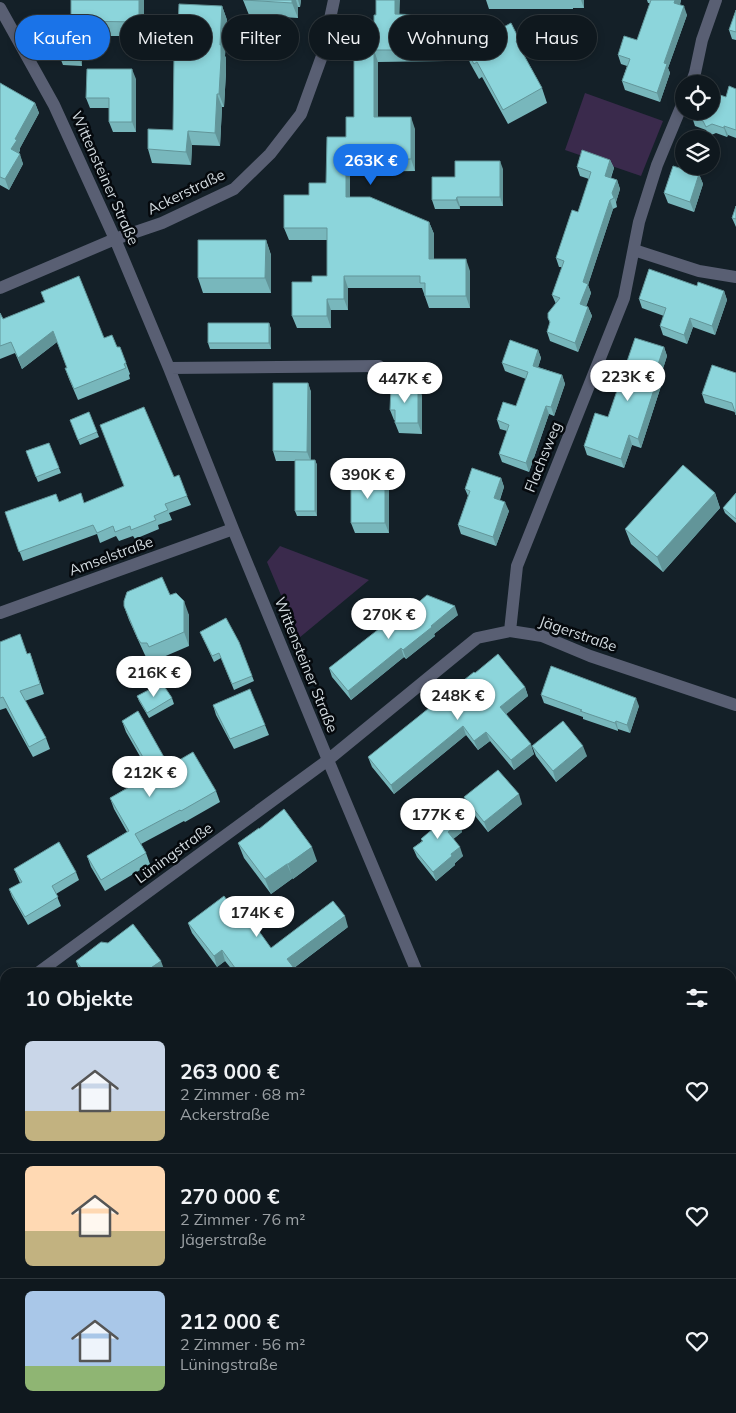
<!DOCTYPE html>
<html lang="de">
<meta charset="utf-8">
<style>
body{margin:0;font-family:Mulish,sans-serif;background:#1d252b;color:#f1f3f6;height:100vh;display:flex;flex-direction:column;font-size:19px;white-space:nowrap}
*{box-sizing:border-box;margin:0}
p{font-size:16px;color:#9ba0a4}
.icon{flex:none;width:28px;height:28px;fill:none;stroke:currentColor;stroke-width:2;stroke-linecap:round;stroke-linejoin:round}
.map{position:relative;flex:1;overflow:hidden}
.side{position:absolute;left:0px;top:968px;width:736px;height:446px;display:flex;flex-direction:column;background:#0f181e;border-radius:15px 15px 0 0;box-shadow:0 2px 8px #0003,0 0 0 1px #2f373c}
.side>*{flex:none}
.hud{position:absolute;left:15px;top:15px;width:706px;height:45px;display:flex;gap:10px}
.tools{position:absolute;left:675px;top:75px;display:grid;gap:10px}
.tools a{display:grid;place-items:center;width:45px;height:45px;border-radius:50%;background:#0f181e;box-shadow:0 2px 8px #0003,0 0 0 1px #2f373c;font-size:25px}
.price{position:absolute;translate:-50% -42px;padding:0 11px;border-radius:18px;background:#fff;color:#222;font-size:16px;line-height:32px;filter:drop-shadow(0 1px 2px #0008)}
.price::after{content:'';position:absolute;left:50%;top:30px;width:15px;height:11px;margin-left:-8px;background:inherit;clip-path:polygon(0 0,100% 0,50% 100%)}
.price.active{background:#1a73e8;color:#fff}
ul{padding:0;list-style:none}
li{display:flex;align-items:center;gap:15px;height:125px;padding:0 25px}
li+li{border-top:1px solid #2f373c}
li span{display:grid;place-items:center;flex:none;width:140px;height:100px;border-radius:8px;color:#555}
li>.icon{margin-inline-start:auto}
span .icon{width:60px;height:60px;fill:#fffc;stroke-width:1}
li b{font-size:21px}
h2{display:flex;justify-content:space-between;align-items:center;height:60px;padding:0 25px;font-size:21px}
.chip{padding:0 18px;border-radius:22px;background:#0f181e;box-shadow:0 2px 8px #0003,0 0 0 1px #2f373c;font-size:18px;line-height:45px}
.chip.active{background:#1a73e8;color:#fff}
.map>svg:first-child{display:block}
</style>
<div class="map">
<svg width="736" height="1413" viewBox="0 0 736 1413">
<rect width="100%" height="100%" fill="#142028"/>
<path fill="#3a2a4c" d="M585 93 663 121 641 176 565 150Z
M280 546 369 580 299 638 267 562Z"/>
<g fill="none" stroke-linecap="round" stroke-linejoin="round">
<path stroke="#595f73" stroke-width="12" d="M0 8 54 105 115 239 169 368 233 529 328 760 417 972
M691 84 695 73 702 40 716 0
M634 250 699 271 736 277
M0 288 115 239 162 223 234 189 270 154 301 114 322 56 334 0
M169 368 379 366
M0 613 233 529
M510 631 517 566 624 298 639 222 657 165 684 100
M39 972 328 760 477 638 510 631 542 636 590 656 736 705
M0 1001 5 998
M139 1409 141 1413
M418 1409 420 1413
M584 1413 599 1409"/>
</g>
<path fill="#78b7bc" d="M71 0H144V36H80L82 40V66L63 65 61 60 76 34 71 21Z
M243 0H301L300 7H298V18L249 15Z
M486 0H584V8H573V9H489Z
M647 0H681L680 5 687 15 668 68 670 73 660 102 625 90 622 81 627 66 621 64 618 55 637 40 650 3H648Z
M222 6 227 20 225 56 226 58V72L224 107H222L220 146 192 145 191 165 152 163 148 149 173 130 177 55Z
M736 10V40L732 39 729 30Z
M376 15H399L446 27V61L378 62V117L415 129V171L350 172V197L429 222 434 234V259L470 271V308H429L422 288H348V310H331V328H297L292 316 312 282 327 276V240H289L284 228 309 195 326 183 354 117 374 35Z
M519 39 525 54 524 55 542 88 547 103 508 124 482 77 479 79 470 63 465 48Z
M136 79V132H113L109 122V108H90L86 98Z
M0 83 35 103 39 113 20 148V150L19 153 23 164 9 190 0 185Z
M736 89V138L728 135 727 137 716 133 709 136 706 130 695 126 692 117 726 97Z
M610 160 614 168 611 178 617 180 620 189 616 202 617 207 613 209 588 285 591 293 586 306 588 307 592 316 578 352 550 341 547 332 550 323 548 318 556 304 552 295 562 267H559L556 258 578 212 589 179 580 176 577 167Z
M503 169V206H460V209H435L432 200 455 177Z
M699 174 703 184 694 212 668 203 664 193Z
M736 206V227L732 218Z
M266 240 271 255V293H203L198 278Z
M697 286 724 291 727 300 715 335 693 327 687 344 663 335 660 326 664 316 642 308 639 299Z
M41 292 117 347 126 363 130 374 129 375 130 379 78 400 69 379 65 368H67L57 342 22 369 15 353 0 359V313L3 319 45 302Z
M269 323 271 329V349H210L208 343Z
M664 347 667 356 660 378 662 383 641 448 632 445 624 468 587 455 584 446 608 417Z
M538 350 541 358 538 367 562 375 565 384 554 416 549 414 529 472 502 462 499 454 507 431 500 429 497 420 516 406 526 379 505 371 502 363Z
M736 373 735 412 705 403 702 394Z
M308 383 311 392V460H315L317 465V516H297L295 511V461H276L273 451Z
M418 386 422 396V434L399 433 395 423V420H394L390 410Z
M89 412 99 437 80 445 70 420Z
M49 443 61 473 38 482 26 451Z
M174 477 187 496 191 505 169 513 172 520 158 525 159 529 135 539 133 536 119 541 116 536 100 543 97 534 23 561 5 512 59 502 84 503Z
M385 478 389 488V533H355L351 523Z
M501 478 504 487 500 500 509 511 496 546 461 534 458 525 468 496 465 489Z
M715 493 720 508 663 572 631 544 625 529Z
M736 493V523L725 513 723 508Z
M170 595 189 615V646L154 661 152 657H146L144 653 129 620 124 606Z
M414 606 458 615 434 634 435 636 406 659 404 657 351 700 332 677 329 668Z
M200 632 239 642 254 681 234 690 221 658 214 662Z
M0 642 27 654 30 653 44 694 25 701 46 738 50 749 33 757 6 708 0 710Z
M475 673 525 687 528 696 506 714 534 754 514 770 490 741 478 750 466 735 394 794 372 767 368 757Z
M541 695 639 706 630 733 618 729V731L583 719V717L544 703Z
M137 696 172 698 174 704 149 718 139 701Z
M213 705 265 725 269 735 234 749 216 715Z
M122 721 169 766 216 791 220 802 185 822 184 821 141 844 146 853 150 864 105 891 91 867 87 856 127 832 114 809 110 798 132 785V782L149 772 126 732Z
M532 746 587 756 556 782 536 756Z
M464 797 522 804 488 832 468 807Z
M428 818 459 823 462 832 453 839 463 856 455 863V865L436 881 417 857 413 848 422 841 421 839 433 829 431 827Z
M259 829 317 861 293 879V878L271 894 244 858 238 843Z
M14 869 76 872 79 880 56 894 61 906 28 925 12 897 9 889 20 883Z
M242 921 271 948 348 927 294 968 297 972H234L225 961 217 967 192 933 188 923Z
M76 961 165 972H80Z
M0 1263 5 1268V1336L0 1329Z
M71 1409H106L108 1413H73Z
M327 1409H376L373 1410 374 1413H328Z"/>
<path fill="#629599" d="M139 0H144V36L139 22Z
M292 0H296L298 7V18L292 3Z
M298 0H301L300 7Z
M395 0H400L399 26 395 14Z
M581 0H584V8Z
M675 0H681L677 12 674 3Z
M222 6 227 20 225 56 226 58V72L224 107 219 94 220 45Z
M684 6 687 15 668 68 670 73 660 102 657 93 664 63Z
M442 16 446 27V61L442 50Z
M80 34 82 40V66L80 60Z
M374 50 378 62V129L374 117Z
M132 69 136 79V132L132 122Z
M217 94 222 107 220 146 215 133Z
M35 103 39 113 20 148V150L15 159 11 149 15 139Z
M411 117 415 129V171L411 159Z
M724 126 728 135 727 137 724 128Z
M188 131 192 145 191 165 186 152Z
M20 154 23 164 9 190 5 179Z
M346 160 350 172V208L346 197Z
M610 160 614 168 608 184 605 176Z
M500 161 503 169V206L500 197Z
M699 174 703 184 694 212 690 202Z
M617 180 620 189 616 202 612 193Z
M457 197 460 206V209L456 200Z
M610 200 613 209 588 285 591 293 584 313 580 304 583 282Z
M429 222 434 234V271L429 259Z
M266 240 271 255V293L265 278Z
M466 259 470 271V308L466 296Z
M344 276 348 288V310L344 299Z
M724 291 727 300 715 335 712 326Z
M327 299 331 310V328L327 316Z
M588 307 592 316 578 352 575 343Z
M690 318 693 327 687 344 684 335Z
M269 323 271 329V349L269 343Z
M53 331 57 342 22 369 18 358Z
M664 347 667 356 660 378 662 383 641 448 638 439 655 373Z
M538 350 541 358 536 374 533 366Z
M562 375 565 384 554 416 551 407Z
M308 383 311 392V462L307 452Z
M418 386 422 396V434L418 423Z
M546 406 549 414 529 472 526 463Z
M629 435 632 445 624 468 621 459Z
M315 460 317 465V516L315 511Z
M385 478 389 488V533L385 523Z
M501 478 504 487 497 507 494 498Z
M715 493 720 508 663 572 657 557Z
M505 502 509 511 496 546 493 537Z
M184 601 189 615V646L184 632Z
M455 606 458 615 434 634 435 636 406 659 403 650 431 626Z
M401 648 404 657 351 700 348 691Z
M525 687 528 696 503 717 500 707Z
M636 698 639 706 630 733 627 725Z
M616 721 618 729V731L615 723Z
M463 726 466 735 394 794 391 785Z
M486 732 490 741 478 750 474 741Z
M531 744 534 754 514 770 511 760Z
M583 746 587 756 556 782 553 771Z
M519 794 522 804 488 832 484 822Z
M459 823 462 832 451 841 448 832Z
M312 847 317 861 293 879 288 864Z
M460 847 463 856 455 863V865L436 881 433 872 451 854Z
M287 864 293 878 271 894 265 879Z
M345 916 348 927 291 970 287 959Z
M222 950 225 961 217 967 214 956Z
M161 961 165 972H145Z
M5 1071V1086L0 1090V1075Z"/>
<path fill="#8cd5db" stroke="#629599" d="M71 0H139V22L71 21Z
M244 0H292V3Z
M376 0H395V14L442 16V50H374V117H411V159L346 160V197H370L429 222V259H466V296H425V283H420V276H344V299H327V316H292V282H312V276H327V228H284V195H309V183H326L327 137H346V117H354V35H374V15H376Z
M651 0H675L674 3 684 6 664 63 667 64 657 93 622 81 630 59 618 55 624 36 637 40Z
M179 4 222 6 220 45H221V59L219 94H217L215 133 188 131 186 152 148 149V129L173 130 174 55H177Z
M736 10V32L729 30Z
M511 23 519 39 516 41 542 88 503 110 477 62 474 64 465 48Z
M61 34H80V60H61Z
M87 69H132V122H109V98H86Z
M0 83 35 103 15 139 17 140 11 149 20 154 5 179 0 177Z
M729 86 736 89V130L724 126V128L712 124 706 127 703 121 692 117 694 111H711V94L713 95 714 93 726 97Z
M582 150 610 160 605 176 617 180 612 193 614 198 610 200 583 282 588 284 580 304 588 307 575 343 547 332 550 322 548 318V313L560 298 552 295 564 261 556 258 572 210 578 212 591 172 577 167Z
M455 161H500V197H457L456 200H432V177H455Z
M673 166 699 174 690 202 664 193Z
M736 206V219L732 218Z
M198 240H266L265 278H198Z
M649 269 697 286 698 282 724 291 712 326 690 318 684 335 660 326 666 308 639 299Z
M79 276 104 338 112 335 117 347H120L126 363 124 364 126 368 74 389 65 368H67L53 331 18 358 11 342 0 346V313L3 319 45 302 41 292Z
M208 323H269V343H208Z
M635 338 664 347 655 373 659 374 638 439 629 435 621 459 584 446 595 413 608 417Z
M510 340 538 350 533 366 562 375 551 407 546 406 526 463 499 454 509 425 497 420 503 402 516 406 528 372 502 363Z
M712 365 736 373V415L732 403 702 394Z
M273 383H308L307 452 273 451Z
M391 386H418V423H395V410H390Z
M144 407 174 477 179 475 187 496 165 504 168 510 154 516 156 520 131 530 130 526 115 532 113 526 97 533 93 525 19 552 5 512 56 494 59 502 81 493 84 503 124 486 100 425Z
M89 412 97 432 78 440 70 420Z
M49 443 59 468 36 477 26 451Z
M295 460H315V511H295Z
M683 465 715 493 657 557 625 529Z
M472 468 501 478 494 498 505 502 493 537 458 525 470 491 465 489Z
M351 478H385V523H351Z
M736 493V519L723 508Z
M162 577 170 595 176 593 184 601V632L149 647 147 643H141L138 639 124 606V601L127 592Z
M427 595 455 606 431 626 432 627 403 650 401 648 348 691 329 668 412 603 414 606Z
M226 618 239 642 252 676 232 684 219 653 212 656 200 632Z
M20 634 27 654 30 653 40 684 20 691 46 738 29 747 3 697 0 698V642Z
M498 654 525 687 500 707 531 744 511 760 486 732 474 741 463 726 391 785 368 757 474 672 475 673Z
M551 666 636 698 627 725 616 721 615 723 580 711 582 710 541 695Z
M162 683 172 698 147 713 137 696Z
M250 689 265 725 230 739 213 705Z
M138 711 169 766 193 752 216 791 181 811 180 810 135 834 146 853 101 880 87 856 129 831 110 798 133 785 132 782 151 771 122 721Z
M563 721 583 746 553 771 532 746Z
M498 770 519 794 484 822 464 797Z
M444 805 459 823 448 832 460 847 451 854 452 856 433 872 413 848 423 841 421 839 435 827 428 818Z
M284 809 312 847 288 864H287L265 879 238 843 259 828V829Z
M59 842 76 872 52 886 58 897 25 917 9 889 22 882 14 869Z
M224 896 242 921 248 916 271 948 333 901 345 916 287 959 297 972H238L222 950 214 956 188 923Z
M133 924 161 961 145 972H84L76 961 101 942 108 943Z
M0 1017 5 1018V1071L0 1075Z
M0 1263H2L5 1268V1330L0 1325Z
M82 1409H106L108 1413H84Z
M195 1409H252L253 1413H196Z
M327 1409H354L347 1411 348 1413H328Z"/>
<g text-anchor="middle" stroke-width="5" stroke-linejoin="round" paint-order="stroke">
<g font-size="15" fill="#d1d9de" stroke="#05090d">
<text transform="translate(105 178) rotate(66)" y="5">Wittensteiner Straße</text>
<text transform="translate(186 192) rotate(-26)" y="5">Ackerstraße</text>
<text transform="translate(543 457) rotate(-68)" y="5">Flachsweg</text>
<text transform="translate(111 556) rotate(-20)" y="5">Amselstraße</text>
<text transform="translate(578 634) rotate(19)" y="5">Jägerstraße</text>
<text transform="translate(306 665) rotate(68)" y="5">Wittensteiner Straße</text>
<text transform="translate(174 853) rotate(-36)" y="5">Lüningstraße</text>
</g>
</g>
</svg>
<div class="tools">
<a><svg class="icon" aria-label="locate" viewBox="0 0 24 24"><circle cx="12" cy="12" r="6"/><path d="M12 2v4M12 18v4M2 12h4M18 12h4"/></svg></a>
<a><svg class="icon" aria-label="layers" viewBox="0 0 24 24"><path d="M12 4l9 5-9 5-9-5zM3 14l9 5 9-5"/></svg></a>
</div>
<b class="price active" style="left:371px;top:186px">263K €</b>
<b class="price" style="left:628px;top:402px">223K €</b>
<b class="price" style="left:405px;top:404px">447K €</b>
<b class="price" style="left:368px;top:500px">390K €</b>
<b class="price" style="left:389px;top:640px">270K €</b>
<b class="price" style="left:154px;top:698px">216K €</b>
<b class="price" style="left:458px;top:721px">248K €</b>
<b class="price" style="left:150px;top:798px">212K €</b>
<b class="price" style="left:438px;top:840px">177K €</b>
<b class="price" style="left:257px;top:938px">174K €</b>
<div class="hud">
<a class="chip active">Kaufen</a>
<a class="chip">Mieten</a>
<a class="chip">Filter</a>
<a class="chip">Neu</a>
<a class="chip">Wohnung</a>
<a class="chip">Haus</a>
</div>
<section class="side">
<h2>10 Objekte<svg class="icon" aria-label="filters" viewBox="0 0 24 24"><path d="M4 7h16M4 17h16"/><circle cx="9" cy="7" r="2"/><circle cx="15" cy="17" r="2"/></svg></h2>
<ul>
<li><span style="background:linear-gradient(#c9d6e8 70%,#c2b280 0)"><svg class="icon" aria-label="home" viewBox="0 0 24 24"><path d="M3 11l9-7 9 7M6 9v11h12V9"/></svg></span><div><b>263 000 €</b><p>2 Zimmer · 68 m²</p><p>Ackerstraße</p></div><svg class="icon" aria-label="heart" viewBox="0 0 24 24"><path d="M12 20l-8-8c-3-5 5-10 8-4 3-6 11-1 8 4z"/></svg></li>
<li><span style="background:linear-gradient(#ffd9b3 65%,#c2b280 0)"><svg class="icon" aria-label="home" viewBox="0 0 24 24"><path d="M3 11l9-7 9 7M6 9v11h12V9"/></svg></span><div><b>270 000 €</b><p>2 Zimmer · 76 m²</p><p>Jägerstraße</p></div><svg class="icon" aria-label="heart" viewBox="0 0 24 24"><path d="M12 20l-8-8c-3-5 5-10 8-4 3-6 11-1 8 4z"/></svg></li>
<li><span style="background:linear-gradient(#a9c7e8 75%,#8fb573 0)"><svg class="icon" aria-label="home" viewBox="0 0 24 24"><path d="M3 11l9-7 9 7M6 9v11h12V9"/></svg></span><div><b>212 000 €</b><p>2 Zimmer · 56 m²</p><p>Lüningstraße</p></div><svg class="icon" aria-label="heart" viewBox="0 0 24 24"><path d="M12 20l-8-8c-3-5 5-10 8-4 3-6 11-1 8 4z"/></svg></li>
</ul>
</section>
</div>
